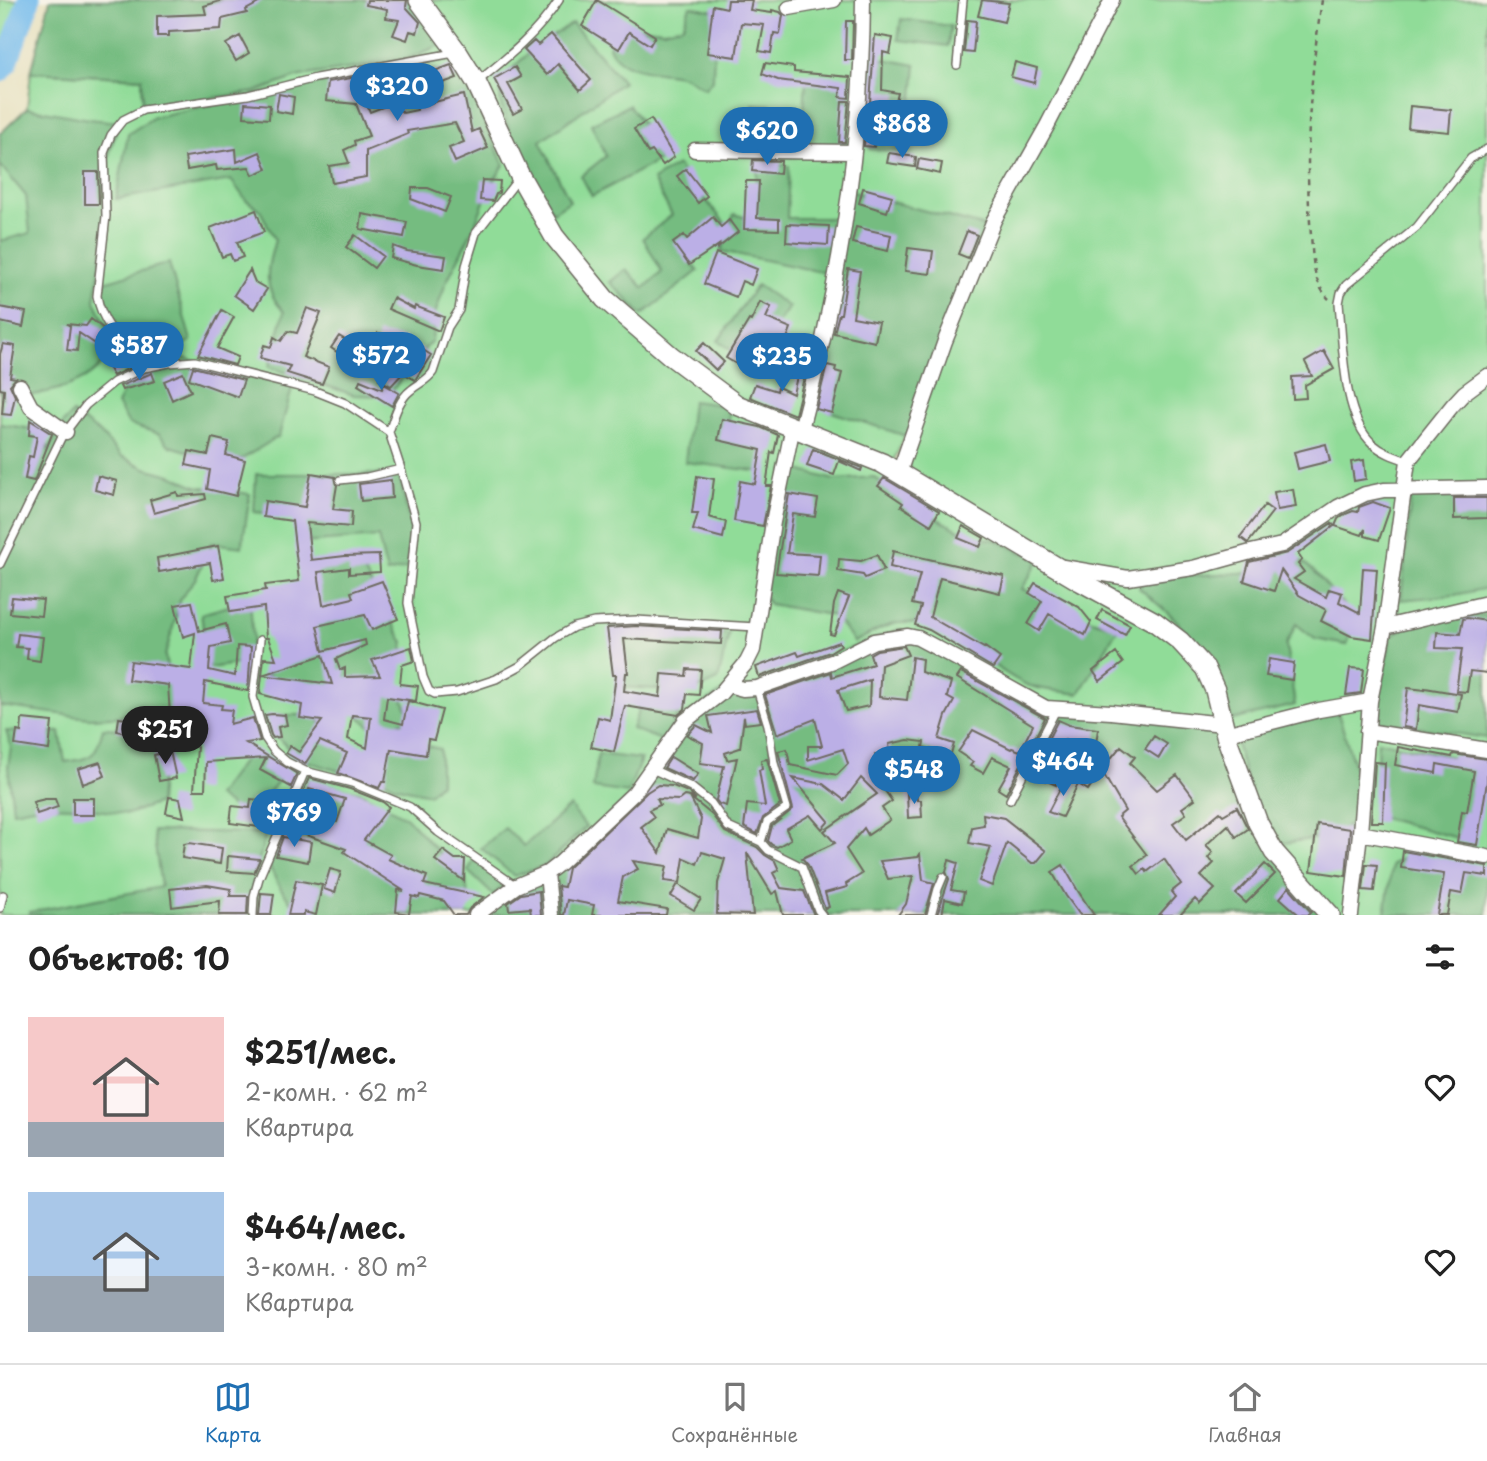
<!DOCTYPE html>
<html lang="ru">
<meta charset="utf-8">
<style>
body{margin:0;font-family:"Playpen Sans",sans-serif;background:#f6f6f6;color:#222;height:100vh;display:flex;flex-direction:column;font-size:26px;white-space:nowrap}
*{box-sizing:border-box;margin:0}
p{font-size:23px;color:#767676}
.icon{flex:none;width:38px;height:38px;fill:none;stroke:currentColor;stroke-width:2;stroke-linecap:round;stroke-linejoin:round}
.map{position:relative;height:915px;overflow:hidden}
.details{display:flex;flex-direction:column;background:#fff;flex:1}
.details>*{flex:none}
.price{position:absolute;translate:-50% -60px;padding:0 16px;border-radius:24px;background:#1f6fb2;color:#fff;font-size:23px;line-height:46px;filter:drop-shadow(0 2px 4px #0008)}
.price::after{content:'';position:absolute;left:50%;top:42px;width:21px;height:16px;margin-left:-10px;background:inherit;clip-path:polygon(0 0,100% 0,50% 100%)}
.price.active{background:#222;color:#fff}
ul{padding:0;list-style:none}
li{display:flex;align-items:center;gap:21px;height:175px;padding:0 28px}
li span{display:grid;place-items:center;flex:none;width:196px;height:140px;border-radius:0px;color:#555}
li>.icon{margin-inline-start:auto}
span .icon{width:84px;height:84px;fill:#fffc;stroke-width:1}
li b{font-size:30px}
h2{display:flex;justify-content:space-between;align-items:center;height:84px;padding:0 28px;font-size:30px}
.menu{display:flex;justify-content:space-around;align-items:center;height:98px;border-top:2px solid #e0e0e0;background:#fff;font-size:19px;color:#767676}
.menu a{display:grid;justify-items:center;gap:4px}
.menu .active{color:#1f6fb2}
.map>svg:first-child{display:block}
</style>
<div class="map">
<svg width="1487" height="915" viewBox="0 0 1487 915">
<rect width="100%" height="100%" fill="#f7f3e8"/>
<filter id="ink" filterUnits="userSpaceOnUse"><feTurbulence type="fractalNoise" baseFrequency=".0143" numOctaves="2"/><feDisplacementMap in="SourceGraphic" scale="14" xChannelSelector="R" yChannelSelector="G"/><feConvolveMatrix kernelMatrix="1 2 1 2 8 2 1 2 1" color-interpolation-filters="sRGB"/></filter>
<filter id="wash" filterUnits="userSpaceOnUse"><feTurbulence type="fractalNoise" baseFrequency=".00686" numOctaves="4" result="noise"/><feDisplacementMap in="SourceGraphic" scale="28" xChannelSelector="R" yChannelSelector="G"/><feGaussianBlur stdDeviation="1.57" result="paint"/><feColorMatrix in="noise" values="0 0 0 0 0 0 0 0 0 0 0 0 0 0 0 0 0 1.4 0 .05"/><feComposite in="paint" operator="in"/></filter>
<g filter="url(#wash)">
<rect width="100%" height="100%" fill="#e9e3c3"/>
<path fill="#90dc98" stroke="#5e8462" stroke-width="2" fill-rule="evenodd" d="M0 0H29L6 64 0 71Z
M418 0H1487V915H1328L634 794 547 872 473 915H0V134L27 108 31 72 142 78 143 107 255 92 300 76 344 69ZM938 364 906 458 914 482 894 460Z"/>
<path fill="#74bc80" stroke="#507456" stroke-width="2" d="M50 0H418L448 42 402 61 300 76 255 92 143 108 142 78 31 72Z
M690 6 721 12 714 48 713 80 705 88C697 85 689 77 680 75 657 71 619 72 609 47L616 30 631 26 663 30 683 26Z
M901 19 951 26 948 46 898 40Z
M572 23 623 82 540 141 570 201 553 212 517 155 500 102 502 78 532 50Z
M878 58 916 65 908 152 870 149Z
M460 68 504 165 489 189 474 227 446 283 435 314 432 340 388 396 354 395 269 367 284 312C261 287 267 269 275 240L260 210 246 200 231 180 116 199 128 134 154 117 300 85Z
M806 79 847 83 844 149 750 142 753 104 771 105 769 124 803 127Z
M629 105 666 157 592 196 581 176 606 156 591 124Z
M27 108 89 119 119 122 108 158 109 205 95 301 109 330 113 345C108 353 104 362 98 368 78 389 28 398 0 398V241L30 233 26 196 0 165V134Z
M757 161 789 166 787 218H839L831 274 721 251 729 230 689 259 698 271 642 315 610 282 626 269 644 288 662 272 643 238 672 215 653 180 677 165 729 228 734 214 756 221Z
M850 191 990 228 912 438 810 405Z
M169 263 191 341 152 358C121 336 116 329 100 295L104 282Z
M757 285 789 307 750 363 718 341Z
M177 356 225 370 294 381 279 436 242 459H216L170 446 159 434 129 424 117 404C133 371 144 368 177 356Z
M692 401 730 406 727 431 766 436 762 472 685 462Z
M73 413 101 434 121 456 145 468 171 475 196 486 250 494 242 547 212 543 196 578 181 598 165 656 176 714 89 718 0 706V424L45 431 48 450 64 422Z
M785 466 834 480 874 477 917 508 970 536 996 540 1039 560 1022 589 1070 609 1082 617 1118 628 1079 694C1062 691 1041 691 1025 684 988 667 942 618 900 623 885 624 868 636 854 642L835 616 769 604 760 591Z
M256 474H399L411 530 407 568 387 573 378 537 303 543 301 516 254 512Z
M1487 491V588L1455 595 1401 600 1411 497Z
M1292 553 1314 571 1355 618 1347 645 1315 639 1296 624 1286 645 1295 705 1232 720 1214 664 1174 618 1139 588 1144 578 1256 572 1258 559Z
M358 560 404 643 396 675 410 720 375 730 347 707 266 675 279 658 312 563Z
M250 600 253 639 248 662 209 668 201 614Z
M1487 615V738L1374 721 1391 636 1418 620Z
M899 629 916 634 1042 706 1220 724 1239 791 1328 915H476L552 870 634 794 683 717 734 684 750 688Z
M616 632 729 634 718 680 694 691 619 687Z
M642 700 680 711 664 741 632 729Z
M1338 713 1356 771 1355 821 1331 836 1278 844 1255 811 1233 733Z
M276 715H317L324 732 350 746 342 772 300 759 274 734Z
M103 728 142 730 162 764 159 803 128 814 73 807 38 806 13 811 8 767 11 747 6 731 60 732 65 762C94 758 95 757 103 728Z
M384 735 440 749V783L429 794 394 786 375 773Z
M1378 741 1477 762 1465 840 1375 816Z
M251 750 286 772 248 818 217 796Z
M598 754 641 759 628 793 593 788Z
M309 779 362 793 407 818 442 856 457 863 466 880 469 904 455 915H300L281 889 269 866 287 821Z
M570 806 586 827 545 866 514 876 481 848 505 828 524 846Z
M153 831 266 833 245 915H30L29 912 161 887Z
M1411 854 1487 867V915H1385L1392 864Z
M474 860 507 884 493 895 468 871Z"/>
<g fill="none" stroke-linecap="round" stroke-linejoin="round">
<path stroke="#75bced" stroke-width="23" d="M0 71 6 64 29 0"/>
</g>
<g id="blocks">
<path fill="#bbafe6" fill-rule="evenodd" d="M223 0H264L246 10 247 13 222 19 221 29 169 32V36H157V16L206 14 204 6Z
M367 0H407L406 7 420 22 417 33 410 31 407 40 393 35 399 20 386 18 387 9 366 5Z
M597 0 655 36 650 45 629 32 619 49 582 26Z
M728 0H752L750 10 772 13V10L780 12 783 15 780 34 774 33 771 53 759 51 764 25 741 23 736 57 707 53 713 5 727 8Z
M982 0 1009 3 1004 22 978 16Z
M967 20 976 21 973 53 964 52Z
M846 21H853L852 60H845Z
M551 34 591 80 580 90 558 64 547 75 524 50 534 41 538 45Z
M875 35 893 38 890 54 883 52 882 90 898 93 895 106 870 102Z
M240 36 249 53 236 61 226 44Z
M1015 62 1037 68 1034 83 1011 77Z
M765 63 794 67V72L850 77 849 98 840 97 841 88 778 80 762 74Z
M424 65V75L451 65 457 78 415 93 414 76 397 77V70Z
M515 67 521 77 508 84 522 109 513 114 494 79Z
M375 74H394V86L359 87 370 112 383 107 390 100 403 113 417 110V106L464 95 472 132 479 129 488 148 455 162 449 148 464 142 455 123 407 131 408 134 366 151V177L332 183 329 166 349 163 344 150 355 145 354 141 369 136 356 104 326 101 328 82 351 78H356L358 83V77Z
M279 94 294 97 292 114 276 111Z
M842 101H849L845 142H839Z
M245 103 270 105 269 119 244 117Z
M1410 106 1451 110 1449 132 1408 128Z
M651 119 674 157 663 165 652 151 648 153 634 129Z
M866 122 877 124 874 147 864 146Z
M236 149 237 162 260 152 267 169 253 175 249 167 217 170 216 165 187 170 185 157Z
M889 153 916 157 915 167 887 163Z
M919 159 942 163 940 174 917 169Z
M753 160 781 161 780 174 752 171Z
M686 169 707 196 698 203 677 176Z
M85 172H98L99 204H85Z
M482 180 500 181 499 193 496 194 493 201 480 200Z
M746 181H759L757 218 779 219V230L744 229Z
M412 188H428L451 197 445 212 411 199Z
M863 188 892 196 887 212 859 203Z
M256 210 264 232 237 242 243 257 233 261 230 254 222 257 210 228Z
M362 214 407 222 404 237 360 229Z
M713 217 721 227 729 220 738 232 718 248 719 245 689 265 673 243 684 235 687 239Z
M787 224 829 226 828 245 786 242Z
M856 227 891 235 888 251 852 243Z
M967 231 977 235 968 258 958 254Z
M355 235 383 256 374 268 346 247Z
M393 246 407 251 446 256 444 269 417 265 391 258Z
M908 248 933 251 930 274 905 271Z
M716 253 757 269 751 285 742 281 736 297 704 284Z
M848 269 860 271 853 317 879 322 875 342 834 333 839 314H841Z
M250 270 255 282 267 289 254 309 234 295Z
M393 298 414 309 415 306 444 317 439 331 388 309Z
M760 302 771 307 766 318 791 328 783 349 755 338 738 365 726 358 749 320 751 321Z
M0 307 26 312 23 327 0 322Z
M307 308 321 313 303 357 329 367 322 384 287 373 290 366 260 358 264 345 271 347 274 337 281 341 288 331 297 333Z
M222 310 234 317 217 348 238 357 235 365 198 355Z
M91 319 104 329 134 366 113 376 108 367 119 360 102 344 100 347 79 333 77 351 67 350 70 326 67 324 86 326Z
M378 333 404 338 431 355 415 380 403 373 391 386 379 379 383 373 372 365Z
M339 336 360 349 352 362 331 348Z
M704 343 724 362 716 370 696 351Z
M3 344 15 346 10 377 16 378 10 385 15 396 11 415 2 414 4 390 0 389V354Z
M1324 351 1334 369 1305 385 1306 398 1293 399 1292 377 1312 376 1305 362Z
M801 359 808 361 795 415 750 397 755 384 777 391 778 387 793 394Z
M827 365 836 367 835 371 842 373 832 413 816 409Z
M193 367 244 380 238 397 189 379Z
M152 373 155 381 122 390 120 386Z
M183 373 191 391 172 400 164 381Z
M360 380 382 389 384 384 399 393 392 406 358 385Z
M722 419 760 427 778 435 774 453 771 452 766 486H771L763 526 734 521 740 481 755 484 761 450 718 440Z
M30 420 52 434 34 481 25 479 29 456 33 457 37 436 29 435Z
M212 438 229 442 226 455 245 460 236 496 207 489 210 470 186 465 189 451 208 455Z
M1326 444 1330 461 1298 469 1294 452Z
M813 449 862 468 861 471 839 461 834 475 807 466Z
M1364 460 1366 479 1354 481 1351 462Z
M311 473 335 477 337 485 333 509 352 511 351 527 307 523 311 560 345 556 379 555 380 572 349 574V568L318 572 323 605 353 598 351 592 382 581 398 619 372 630 365 615 317 626 323 651 365 640 366 645 336 659 340 670 345 668V677L380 676 372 660 411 647 414 661 402 665 400 684 418 686 416 701 387 697 384 719 403 724 408 701 442 710 434 740 428 739 426 755 391 749 385 782H382L379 788 338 773 347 753 320 741 305 764 286 753 290 746 299 752 322 721 300 718 302 705 260 694 262 675 332 684 323 655 262 675 264 658 276 659 268 638H266L264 607 230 612 227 596 266 590 265 585 299 581 292 521 263 517 265 501 305 507ZM352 715 371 717 367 748 348 739Z
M98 476 117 481 114 495 95 490Z
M697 476 714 479 709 517 726 522 723 538 693 530 698 513H692Z
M884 478 939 511 931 525 901 506 903 503 878 486Z
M391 480 392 498 361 501 359 484Z
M1293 489 1296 507 1277 510 1274 492Z
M177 492 178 496 205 494 206 499 154 513 150 500Z
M789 494 818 499 815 517 793 514 787 553 820 555 818 576 776 573Z
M1454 498H1487V518L1454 519Z
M1373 502 1390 508 1379 540 1365 536V529L1362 535 1335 526 1338 519 1343 515 1353 511 1358 512 1359 507Z
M1265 505 1273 511 1248 543 1240 537Z
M1332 523 1334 526 1298 554 1302 560 1298 564 1304 572 1294 579 1326 597 1329 589 1342 593 1339 602 1360 613 1363 568 1377 569 1372 639 1351 636 1321 621 1326 610 1299 595 1281 570 1274 591 1244 581 1249 562 1287 553Z
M963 526 984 538 980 547 958 538Z
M218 546 224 578 213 580 210 563 159 572 157 558Z
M893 551 1004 576 1000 593 940 578 930 617 984 648 985 647 1000 658 993 668 929 630 915 625 921 606 912 604 920 574 890 567Z
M877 555 884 570 865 578 863 575 838 571 839 559 861 561Z
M1035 583 1079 607 1091 622 1085 635 1049 614 1039 631 1028 624 1042 601 1029 593Z
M838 593 849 597 834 635 830 634 834 604Z
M12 597 43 600 41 616 10 613Z
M192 602 199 631 226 624 230 643 211 647 209 670 235 676 237 646 251 647 248 691 205 682 203 703 222 705 221 709 232 710 230 724 253 718 260 741 246 743 297 774 291 787 260 770 266 758 206 762 205 790H194L197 747 117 731 119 718 126 719 127 714 141 717 170 715 168 685 128 680 131 661 191 669 195 633 183 637 175 605Z
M1102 610 1130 625 1125 635 1097 620Z
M1467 618 1487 621V673L1470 671 1467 692 1456 691 1462 649 1436 648 1437 632 1460 634 1463 619Z
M636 626 722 631 721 644 624 639 628 673H626L624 691 660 697 662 674 686 676 687 669 701 670 699 695 687 694 685 709 678 715 625 706 614 752 591 747 598 717 610 720 616 675H613L607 628Z
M18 634 43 637 40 661 27 659 28 648 16 647Z
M839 642 841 645 830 652 759 677 756 667 797 652 799 656Z
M904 646 908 655 881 665 879 697 907 700 912 657 922 659 921 672 951 682 947 697 954 701 946 716 939 739 954 744 946 769 936 766 941 753 923 747 924 742 908 740 889 744 890 753 875 755 885 779 879 782 892 801 882 808 890 820 868 835 864 828 846 849 862 874 846 884 847 887 825 893 829 907 825 909 808 865 802 858 835 843 824 831 877 794 861 778 844 800 823 784 793 778 829 821 822 829 810 815 786 829 791 839 777 847 772 845 768 841 772 826 793 809 778 751 787 749 790 765 837 775 848 764 843 749 808 760V746H822L815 719 777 734 765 695 831 672 832 677 873 664 870 654 877 650ZM870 680 869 706 846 711 838 690Z
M1116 653 1123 663 1100 681 1093 671Z
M1269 659 1294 663 1292 680 1266 676Z
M1350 668 1364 669 1361 693 1346 695Z
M961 672 1045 718 1006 794 998 789 1011 766 992 757 983 773 970 766 973 762 958 752 973 730 1011 749 1012 748 1020 751 1033 725 957 678Z
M1408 688 1425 690V688L1461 694 1458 712 1419 705 1416 729 1403 727Z
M757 709 761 722 745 724 744 717 740 748 725 753 727 760 737 758 726 806 719 804 716 800 724 766 700 763 703 743 687 735 696 725 712 733 708 716Z
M272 714 285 715 287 725 278 727 280 737 273 738 271 735 265 715Z
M22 719 52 722 49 750 15 745 17 731 21 732Z
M1058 720 1069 725 1098 729 1096 744 1064 740 1056 785 1042 779 1045 770 1033 768Z
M1154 736 1167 744 1159 758 1145 749Z
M1121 746 1135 757 1130 763 1157 790 1177 775 1195 799 1182 808 1186 814 1173 823 1186 840 1220 812 1223 815 1237 807 1248 829 1236 837 1228 825 1206 845 1213 852 1208 858 1214 863 1201 876 1215 889 1200 904 1195 899 1180 915H1159L1175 897 1171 892 1181 884 1164 859 1147 872 1145 869 1139 874 1133 866 1147 855 1118 817 1125 811 1101 770 1088 790 1077 783 1088 767 1082 764 1090 751 1108 762Z
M1398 747 1452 757 1453 754 1487 759V782L1477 845 1457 842 1462 811 1467 812 1474 771 1437 764 1436 773 1395 765Z
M170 751 176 778 159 781 154 755Z
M671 757 698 774 693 781 664 768Z
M767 759 780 805 763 818 757 834 744 827 747 804 765 806 759 770 762 769 761 760Z
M100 762 105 776 83 784 78 769Z
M1375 762 1385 763 1383 822H1371Z
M309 778 350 789 383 802 389 807 364 840 391 855 388 859 427 876 424 884 484 897 470 908 466 915H454L444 901 420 895 419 898 412 896 409 914 396 912 398 890 404 891 344 852 346 849 306 835 310 812 337 822 345 799 309 789 301 815 294 813Z
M1065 779 1078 784 1062 817 1048 812Z
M658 785 673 786 688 792 696 799 690 797 712 815 725 832 757 847 765 855 775 861 779 870 773 873 781 888 804 891 814 915H783L777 891 772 894 747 853 753 915 717 914 718 883 725 859 702 852 697 864 684 858 680 883 664 881 667 866 633 861 638 869 623 877 618 901 667 909 666 915H592L594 905 567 900 564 915H561L558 886 564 887 568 868 647 792ZM684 796 690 797 701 819 698 838 667 829 660 853 641 827 654 817 649 810 660 805 657 799 679 800Z
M916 792 917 800H921L922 817 908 818 907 793Z
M169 797 180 799 184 817 166 813Z
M73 798H94V815H73Z
M55 799 58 807 37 814 33 802 45 799Z
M251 799 272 802 271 810H277L273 829 230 823 232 806 250 808Z
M983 814 1004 818 1046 851 1036 863H1032L1007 843 992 886 979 881 991 847 969 843 972 827 984 825Z
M1317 824 1350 829 1346 876 1311 871Z
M283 837 311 842 308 862 276 856Z
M189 843 222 848 220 864 182 858 184 844Z
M443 850 455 859H465L464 881 435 860Z
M1403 851 1487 866V876L1466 873 1462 894 1451 892 1447 915H1437L1444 874 1401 868Z
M920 854 923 880 934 883 925 915H898L906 904 913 876 888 879 880 861 918 857Z
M228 856 260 859 254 873 227 871Z
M949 860 958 863 951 890 964 892 962 903 945 899 942 915H937L949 879 946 872Z
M1265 864 1275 874 1246 903 1236 894Z
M1366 864 1377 865 1374 891 1363 890Z
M1063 865 1078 891 1094 915H1080L1066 896 1052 872Z
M330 869 341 872 335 893 324 889Z
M296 880 322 885 316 915 304 912V915H288Z
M678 884 701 899 694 910 671 896Z
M207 885 231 889 230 896H248L247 915H219L220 901 172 907 170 889Z
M1289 887 1311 912 1308 915H1299L1280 898Z
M539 891 541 915H531L530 908 509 910 508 903 521 894Z
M261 893 274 894 271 915H259Z"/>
</g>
</g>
<g filter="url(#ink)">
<use href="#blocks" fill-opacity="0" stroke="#6e6b60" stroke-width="2"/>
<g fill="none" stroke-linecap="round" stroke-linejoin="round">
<defs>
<path id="service" d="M957 65 963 0
M477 82C508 57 537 34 559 0
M144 368C125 346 102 326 97 296L106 216 104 153 111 135 123 120 143 110 248 95 316 78 454 53
M389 432C394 418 398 400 411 390 419 383 427 381 433 372L448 327 459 310 466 266 476 233 518 179
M1408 461C1396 457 1383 453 1373 444 1342 417 1343 343 1339 303L1341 293 1346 285 1417 227 1471 158 1487 149
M340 480 367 477 401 469 416 522 408 603 423 677 429 691 435 694 457 692 496 679 520 666 555 638 574 627 594 622 636 620 756 627
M0 564 61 438 86 405 114 382 144 368 169 363 195 361 315 391 345 403 389 432 401 469
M260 640 253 697 265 738 274 751 287 762 305 771 352 783 410 807 438 832 516 886
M757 689 768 725 774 763 787 808 767 822 761 842 768 850 802 867 818 910 822 915
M652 769 691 787 711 803 728 827 761 842
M1010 800 1056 710
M0 908 3 895
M253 915 254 896 259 878 305 771
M931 915 938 889 943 877"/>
<path id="minor" d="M789 8 834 0
M695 150 854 152
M20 386 31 407 66 432
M801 429C838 291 862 143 863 0
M899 473 945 341 994 220 1047 126 1112 0
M1063 567 1128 578 1193 568 1251 552 1282 545 1338 507 1365 494 1384 490 1487 488
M1385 627 1487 603
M728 685 743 689 757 688 834 661 874 641 908 636 918 638 963 662 1046 708 1111 712 1223 724
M1367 731 1487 750
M1225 734 1319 710 1370 701
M1360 833 1487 857
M547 873 551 915
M476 915 516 886 547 873 560 863 634 793 685 721 720 694 747 662 753 650 773 522 793 426
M1351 915 1360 833 1370 701 1385 627 1408 461 1452 406 1464 393 1487 376"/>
<path id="tertiary" d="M419 0 458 53 476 82 520 176 554 236 605 299 671 356 737 405 882 463 1080 581 1155 622 1180 641 1205 668 1215 690 1227 739 1258 823 1274 852 1330 915"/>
</defs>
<use href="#service" stroke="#6e6b60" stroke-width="10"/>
<use href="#minor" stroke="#6e6b60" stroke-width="17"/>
<use href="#tertiary" stroke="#6e6b60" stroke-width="22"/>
<path stroke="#6e6b60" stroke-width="2.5" stroke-dasharray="5 5" stroke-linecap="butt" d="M1322 0C1310 79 1304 155 1311 235 1313 258 1312 282 1329 299"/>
<use href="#service" stroke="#fff" stroke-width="7"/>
<use href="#minor" stroke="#fff" stroke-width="14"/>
<use href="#tertiary" stroke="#fff" stroke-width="19"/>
</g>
</g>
</svg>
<b class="price" style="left:397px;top:123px">$320</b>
<b class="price" style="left:902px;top:160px">$868</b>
<b class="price" style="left:767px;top:167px">$620</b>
<b class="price" style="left:139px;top:382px">$587</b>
<b class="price" style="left:381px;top:392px">$572</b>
<b class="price" style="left:782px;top:393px">$235</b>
<b class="price active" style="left:165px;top:766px">$251</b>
<b class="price" style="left:1063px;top:798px">$464</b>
<b class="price" style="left:914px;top:806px">$548</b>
<b class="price" style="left:294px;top:849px">$769</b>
</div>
<section class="details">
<h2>Объектов: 10<svg class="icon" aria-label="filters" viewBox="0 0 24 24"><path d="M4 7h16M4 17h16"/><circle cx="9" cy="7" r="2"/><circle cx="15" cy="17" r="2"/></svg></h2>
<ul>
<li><span style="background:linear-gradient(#f6c9c9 75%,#9aa5b1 0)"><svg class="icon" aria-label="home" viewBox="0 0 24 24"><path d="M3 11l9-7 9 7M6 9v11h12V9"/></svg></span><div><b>$251/мес.</b><p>2-комн. · 62 m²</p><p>Квартира</p></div><svg class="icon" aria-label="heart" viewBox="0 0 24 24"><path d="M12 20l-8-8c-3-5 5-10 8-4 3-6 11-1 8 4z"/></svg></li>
<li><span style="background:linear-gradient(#a9c7e8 60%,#9aa5b1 0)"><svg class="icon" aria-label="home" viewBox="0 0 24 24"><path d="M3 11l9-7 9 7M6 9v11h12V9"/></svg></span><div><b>$464/мес.</b><p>3-комн. · 80 m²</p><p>Квартира</p></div><svg class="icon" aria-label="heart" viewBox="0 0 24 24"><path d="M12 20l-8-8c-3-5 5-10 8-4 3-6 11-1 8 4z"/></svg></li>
</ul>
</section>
<nav class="menu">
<a class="active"><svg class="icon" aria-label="map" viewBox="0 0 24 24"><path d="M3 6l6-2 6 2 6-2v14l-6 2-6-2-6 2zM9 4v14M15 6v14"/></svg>Карта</a>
<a><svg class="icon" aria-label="saved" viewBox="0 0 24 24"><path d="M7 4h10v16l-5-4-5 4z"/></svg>Сохранённые</a>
<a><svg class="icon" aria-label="home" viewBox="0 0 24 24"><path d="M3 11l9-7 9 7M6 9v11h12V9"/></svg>Главная</a>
</nav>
